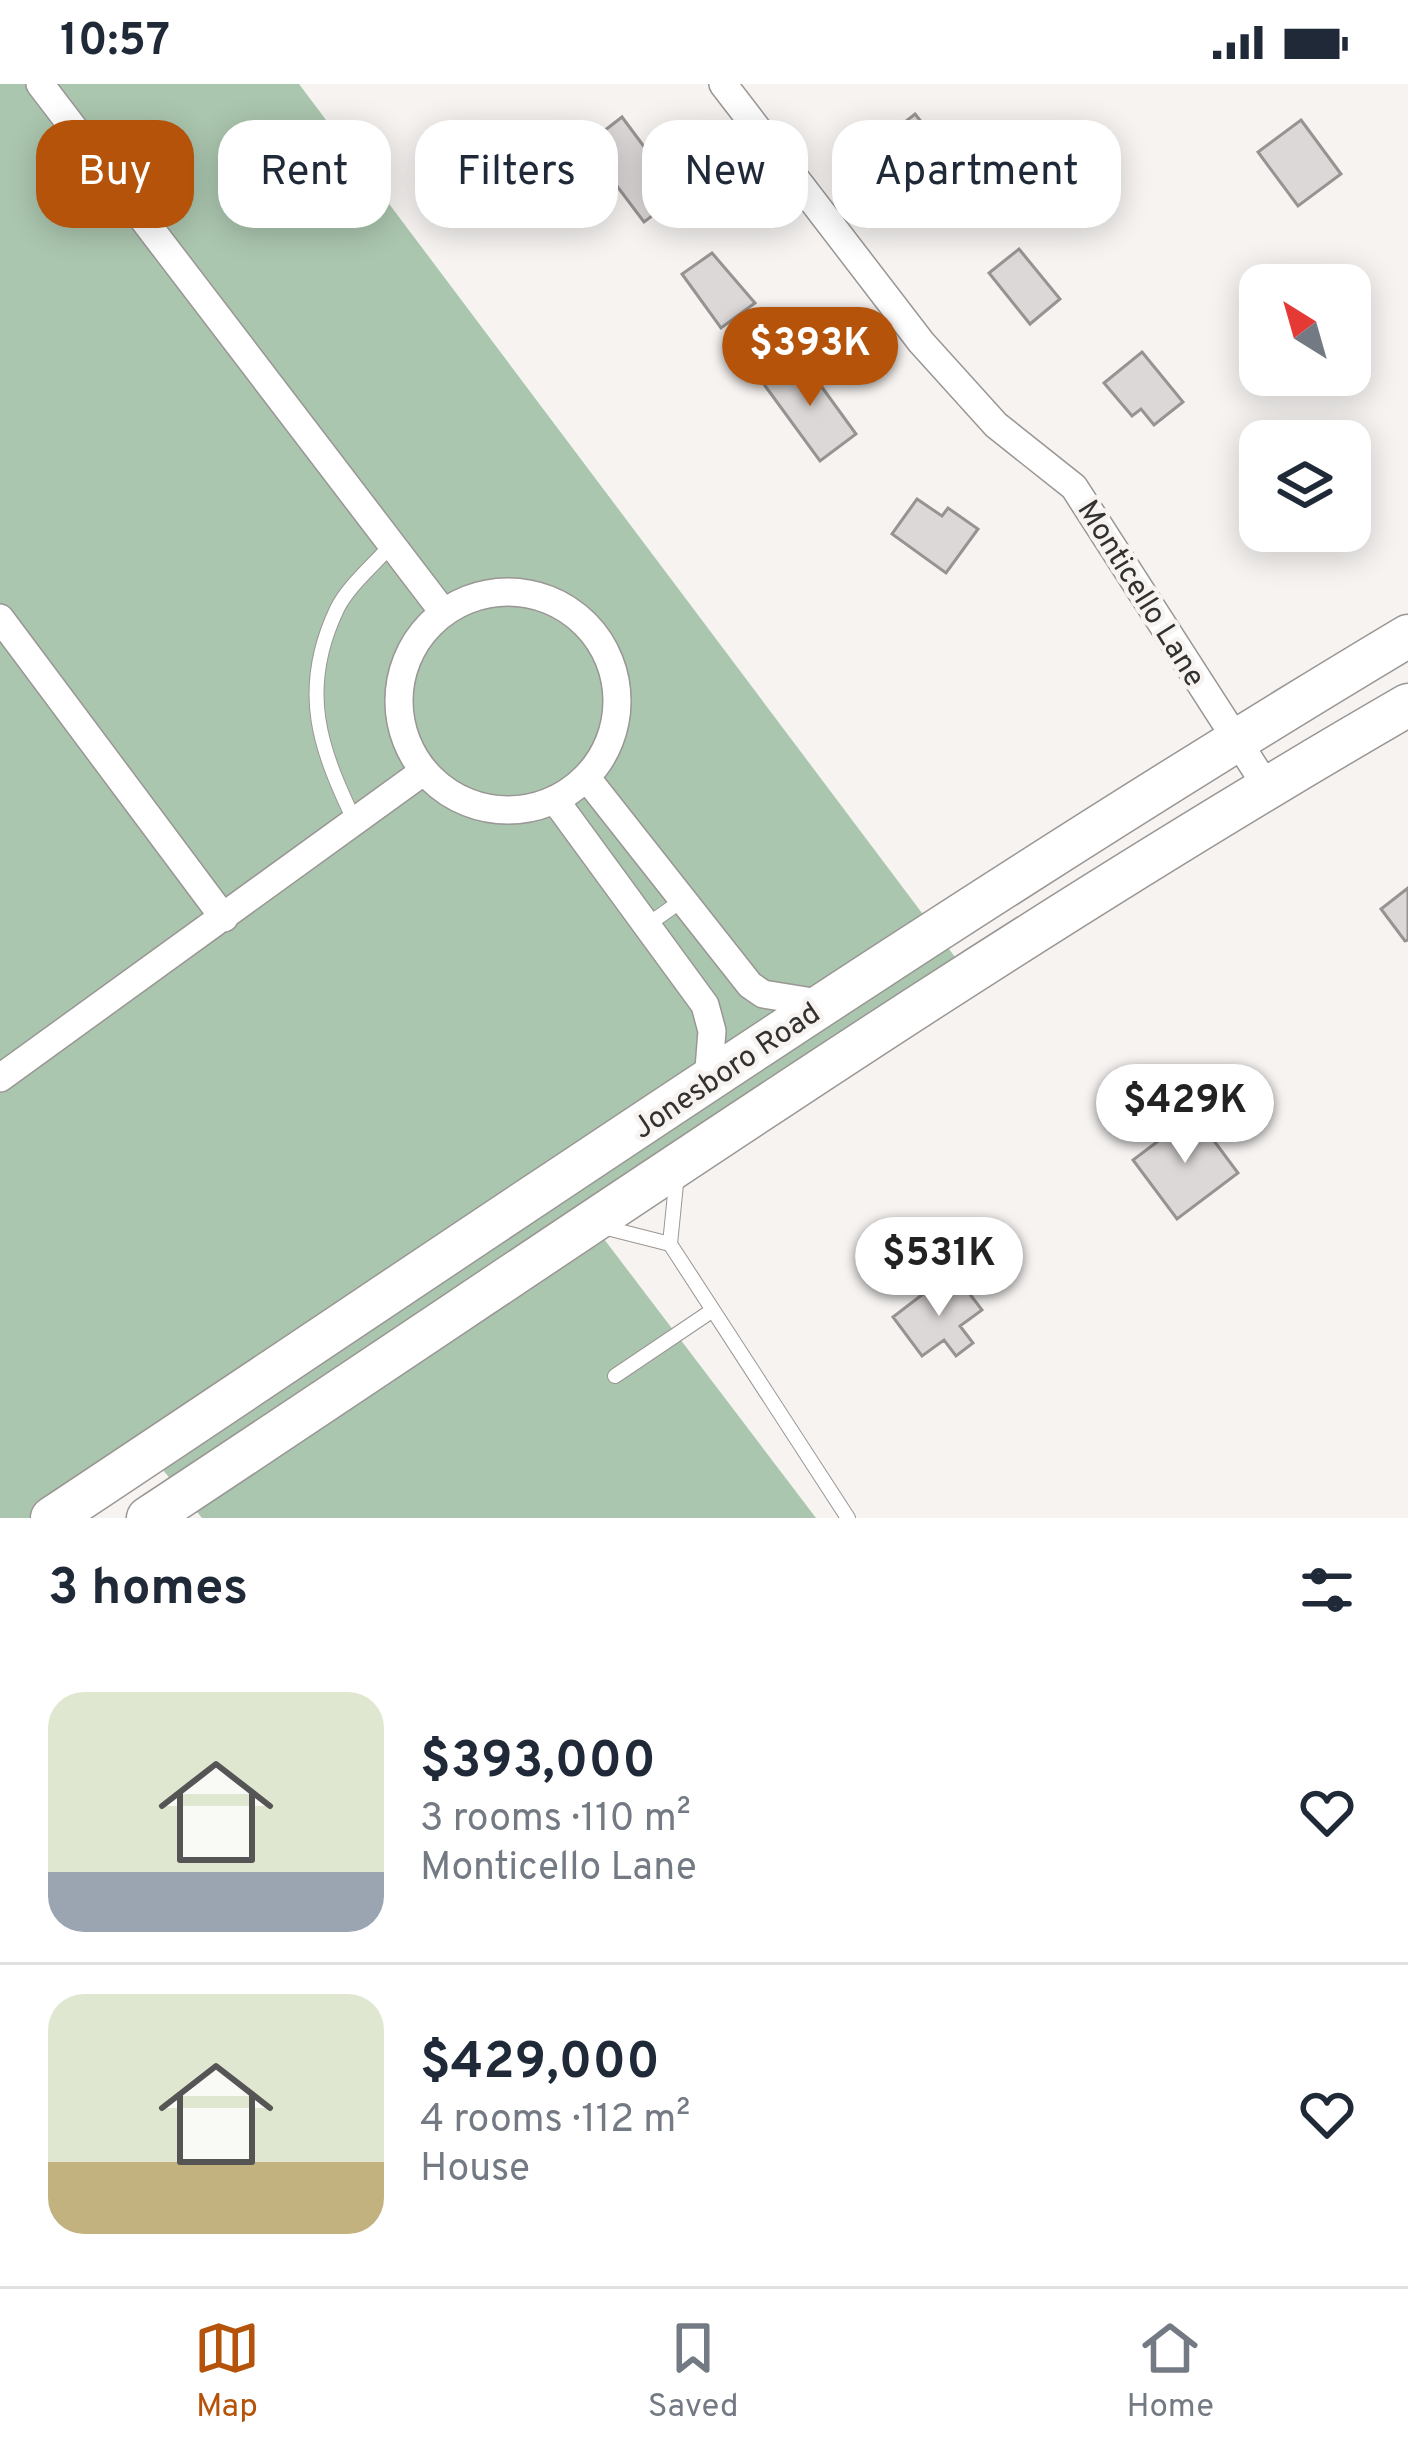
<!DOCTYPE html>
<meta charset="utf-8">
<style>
body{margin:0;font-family:Overpass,sans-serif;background:#f2f2f3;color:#1f2937;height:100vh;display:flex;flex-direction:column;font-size:45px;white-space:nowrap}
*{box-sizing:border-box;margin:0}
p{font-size:39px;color:#747a83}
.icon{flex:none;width:66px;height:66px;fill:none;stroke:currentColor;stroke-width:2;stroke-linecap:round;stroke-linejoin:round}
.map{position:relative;height:1434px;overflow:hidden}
.sheet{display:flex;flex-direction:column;background:#fff;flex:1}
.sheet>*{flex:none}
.top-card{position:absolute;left:36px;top:36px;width:1338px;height:108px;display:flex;gap:24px}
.needle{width:78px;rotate:323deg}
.tools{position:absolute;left:1239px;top:180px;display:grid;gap:24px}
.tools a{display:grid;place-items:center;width:132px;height:132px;border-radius:24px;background:#fff;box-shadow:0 6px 30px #0003;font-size:60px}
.price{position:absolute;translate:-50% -102px;padding:0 27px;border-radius:42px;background:#fff;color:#222;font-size:39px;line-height:78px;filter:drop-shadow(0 3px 6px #0008)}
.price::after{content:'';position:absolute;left:50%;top:72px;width:36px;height:27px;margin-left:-18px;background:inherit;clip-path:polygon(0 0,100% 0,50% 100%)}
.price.active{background:#b45309;color:#fff}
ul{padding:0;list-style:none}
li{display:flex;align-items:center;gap:36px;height:300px;padding:0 48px}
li+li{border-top:3px solid #e0e1e3}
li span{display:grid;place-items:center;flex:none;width:336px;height:240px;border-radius:36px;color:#555}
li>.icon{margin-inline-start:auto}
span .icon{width:144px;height:144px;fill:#fffc;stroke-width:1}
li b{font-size:51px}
h2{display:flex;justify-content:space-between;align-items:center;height:144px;padding:0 48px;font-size:51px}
.tag{padding:0 42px;border-radius:36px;background:#fff;box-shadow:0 6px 30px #0003;font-size:42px;line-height:108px}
.tag.active{background:#b45309;color:#fff}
.status{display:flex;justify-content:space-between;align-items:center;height:84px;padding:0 60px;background:#fff;direction:ltr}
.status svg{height:33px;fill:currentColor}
.tabs{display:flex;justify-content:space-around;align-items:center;height:168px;border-top:3px solid #e0e1e3;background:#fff;font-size:33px;color:#747a83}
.tabs a{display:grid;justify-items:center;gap:6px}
.tabs .active{color:#b45309}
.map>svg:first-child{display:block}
</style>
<div class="status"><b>10:57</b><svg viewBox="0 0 49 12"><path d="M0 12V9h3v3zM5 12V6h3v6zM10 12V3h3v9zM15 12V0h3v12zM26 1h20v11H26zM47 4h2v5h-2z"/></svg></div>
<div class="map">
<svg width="1408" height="1434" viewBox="0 0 1408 1434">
<rect width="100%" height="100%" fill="#f6f3f1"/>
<path fill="#abc6af" d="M0 0H299L955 873 585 1130 816 1434H202L146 1365 60 1434H0Z"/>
<path fill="#dcd8d7" stroke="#979392" stroke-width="3" d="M915 30 957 83 919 113 877 60Z
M622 33 680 111 644 138 586 61Z
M1301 36 1341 90 1298 122 1258 68Z
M1019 165 1060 215 1030 240 989 189Z
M712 169 755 219 721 244 682 190Z
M1142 268 1183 318 1154 341 1141 325 1132 332 1104 299Z
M800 273 856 350 820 377 763 299Z
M917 415 942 432 948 424 978 445 946 489 892 450Z
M1408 804V856L1405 857 1381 825Z
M1194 1030 1238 1089 1177 1135 1133 1076Z
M940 1197 950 1211 963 1201 982 1226 960 1242 973 1259 956 1272 944 1256 922 1272 893 1233Z"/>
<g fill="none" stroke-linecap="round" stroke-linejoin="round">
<defs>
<path id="lane" d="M356 740C320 665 298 607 337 525 348 502 375 480 392 460
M650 839 684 815
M677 1090 670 1160 848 1434
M599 1142 670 1160
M615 1292 713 1226"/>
<path id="street" d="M40 0 444 529
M723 0 921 258 996 341 1074 403 1267 703
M399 617a109 109 0 1 1 218 0a109 109 0 1 1-218 0Z
M0 534 224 834
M586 693 750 901 763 910 825 920
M555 716 705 921 712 947 708 997
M0 994 424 687"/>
<path id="primary" d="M52 1434C501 1136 945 829 1408 552
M148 1434C565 1159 975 871 1408 621"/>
</defs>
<use href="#lane" stroke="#999694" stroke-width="16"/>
<use href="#street" stroke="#999694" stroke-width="30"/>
<use href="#primary" stroke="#999694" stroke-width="45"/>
<use href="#lane" stroke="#fff" stroke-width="14"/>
<use href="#street" stroke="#fff" stroke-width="27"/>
<use href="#primary" stroke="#fff" stroke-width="42"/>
</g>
<g text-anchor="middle" stroke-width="9" stroke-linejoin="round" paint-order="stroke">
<g font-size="30" fill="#323130" stroke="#f6f3f1">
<text transform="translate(1142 509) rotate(58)" y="10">Monticello Lane</text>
<text transform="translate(726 986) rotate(-34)" y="10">Jonesboro Road</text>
</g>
</g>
</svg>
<div class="tools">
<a><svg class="needle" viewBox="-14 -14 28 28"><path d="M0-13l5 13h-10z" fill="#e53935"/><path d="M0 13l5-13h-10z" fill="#747a83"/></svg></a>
<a><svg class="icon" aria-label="layers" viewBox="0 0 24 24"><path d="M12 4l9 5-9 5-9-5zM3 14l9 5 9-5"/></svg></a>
</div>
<b class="price active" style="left:810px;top:325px">$393K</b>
<b class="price" style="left:1185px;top:1082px">$429K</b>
<b class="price" style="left:939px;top:1235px">$531K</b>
<div class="top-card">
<a class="tag active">Buy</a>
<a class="tag">Rent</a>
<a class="tag">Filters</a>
<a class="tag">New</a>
<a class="tag">Apartment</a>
</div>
</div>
<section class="sheet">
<h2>3 homes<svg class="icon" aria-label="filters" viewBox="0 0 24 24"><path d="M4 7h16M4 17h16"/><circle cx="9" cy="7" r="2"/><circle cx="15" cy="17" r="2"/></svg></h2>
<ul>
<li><span style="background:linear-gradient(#dfe7d0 75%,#9aa5b1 0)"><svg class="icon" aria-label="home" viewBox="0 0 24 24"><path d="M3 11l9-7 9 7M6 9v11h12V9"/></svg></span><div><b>$393,000</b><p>3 rooms · 110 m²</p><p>Monticello Lane</p></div><svg class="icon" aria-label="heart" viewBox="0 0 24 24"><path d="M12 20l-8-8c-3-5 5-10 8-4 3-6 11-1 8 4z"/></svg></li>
<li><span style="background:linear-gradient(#dfe7d0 70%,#c2b280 0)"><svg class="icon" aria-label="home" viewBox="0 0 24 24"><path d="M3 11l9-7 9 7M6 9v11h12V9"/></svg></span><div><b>$429,000</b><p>4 rooms · 112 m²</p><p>House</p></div><svg class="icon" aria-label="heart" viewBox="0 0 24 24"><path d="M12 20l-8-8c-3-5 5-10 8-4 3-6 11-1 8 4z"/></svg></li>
</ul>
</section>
<nav class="tabs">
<a class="active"><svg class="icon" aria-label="map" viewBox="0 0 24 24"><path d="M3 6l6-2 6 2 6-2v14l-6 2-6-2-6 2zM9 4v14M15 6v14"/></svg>Map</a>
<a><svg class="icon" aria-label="saved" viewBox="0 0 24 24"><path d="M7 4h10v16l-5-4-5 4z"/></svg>Saved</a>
<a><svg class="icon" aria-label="home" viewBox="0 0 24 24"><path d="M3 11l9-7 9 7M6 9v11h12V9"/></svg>Home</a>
</nav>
